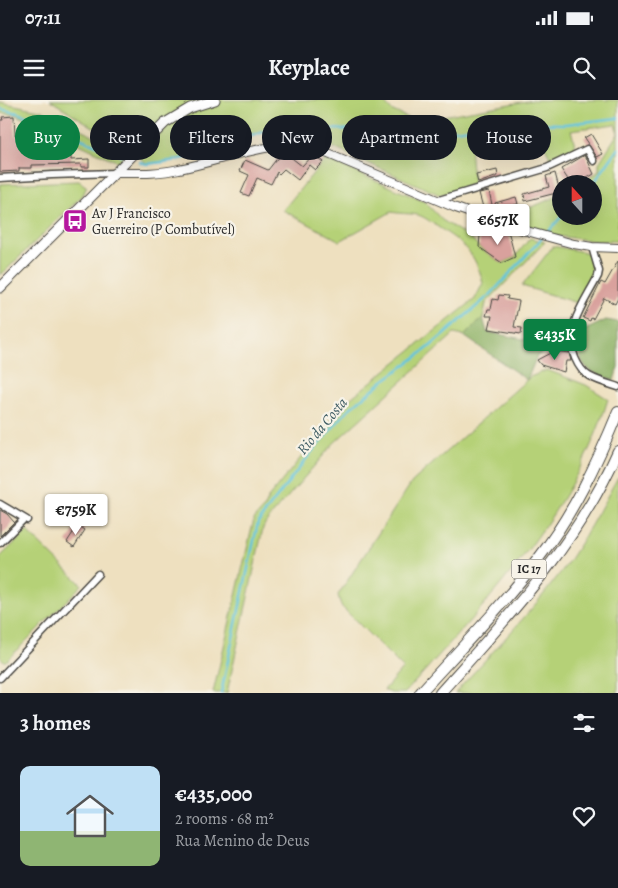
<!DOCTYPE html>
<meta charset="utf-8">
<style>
body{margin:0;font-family:Alegreya,serif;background:#20242c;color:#f1f3f6;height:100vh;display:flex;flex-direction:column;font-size:19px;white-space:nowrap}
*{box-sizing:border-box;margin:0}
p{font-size:16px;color:#9ea1a6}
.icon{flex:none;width:28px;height:28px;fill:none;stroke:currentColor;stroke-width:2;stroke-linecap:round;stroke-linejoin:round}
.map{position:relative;height:593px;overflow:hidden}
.sheet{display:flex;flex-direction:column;background:#171b24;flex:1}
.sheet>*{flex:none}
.guide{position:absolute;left:15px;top:15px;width:589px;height:45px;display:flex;gap:10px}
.needle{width:32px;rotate:339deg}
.fabs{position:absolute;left:552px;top:75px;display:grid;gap:10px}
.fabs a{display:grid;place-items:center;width:50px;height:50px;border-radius:50%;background:#171b24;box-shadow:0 5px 20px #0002;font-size:25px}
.price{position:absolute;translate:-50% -42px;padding:0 11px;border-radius:5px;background:#fff;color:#222;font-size:16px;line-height:32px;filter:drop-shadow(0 1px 2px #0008)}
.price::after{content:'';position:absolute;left:50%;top:30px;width:15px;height:11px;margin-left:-8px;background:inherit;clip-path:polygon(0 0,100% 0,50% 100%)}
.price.selected{background:#0b8043;color:#fff}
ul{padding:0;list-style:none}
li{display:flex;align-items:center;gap:15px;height:125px;padding:0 20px}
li+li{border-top:1px solid #363941}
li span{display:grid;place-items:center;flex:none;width:140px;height:100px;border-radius:10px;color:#555}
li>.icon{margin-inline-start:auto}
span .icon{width:60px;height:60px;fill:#fffc;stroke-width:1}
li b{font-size:21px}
h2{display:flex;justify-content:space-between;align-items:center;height:60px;padding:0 20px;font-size:21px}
.pill{padding:0 18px;border-radius:22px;background:#171b24;box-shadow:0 5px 20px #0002;font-size:18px;line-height:45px}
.pill.selected{background:#0b8043;color:#fff}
.status{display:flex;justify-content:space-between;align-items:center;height:35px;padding:0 25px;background:#171b24;direction:ltr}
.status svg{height:14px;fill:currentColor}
header{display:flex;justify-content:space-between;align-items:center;height:65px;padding:0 20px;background:#171b24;font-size:22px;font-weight:600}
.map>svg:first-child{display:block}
</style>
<div class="status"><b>07:11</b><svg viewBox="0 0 49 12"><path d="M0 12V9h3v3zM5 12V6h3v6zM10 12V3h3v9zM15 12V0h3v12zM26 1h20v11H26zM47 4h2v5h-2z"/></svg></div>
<header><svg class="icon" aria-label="menu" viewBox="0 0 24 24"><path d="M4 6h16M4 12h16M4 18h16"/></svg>Keyplace<svg class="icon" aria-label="search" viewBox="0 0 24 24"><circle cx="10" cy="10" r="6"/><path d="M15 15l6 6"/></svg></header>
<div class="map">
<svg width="618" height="593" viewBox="0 0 618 593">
<rect width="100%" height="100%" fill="#f7f3e8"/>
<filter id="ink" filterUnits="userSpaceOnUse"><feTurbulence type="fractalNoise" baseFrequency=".02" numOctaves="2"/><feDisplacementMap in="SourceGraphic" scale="10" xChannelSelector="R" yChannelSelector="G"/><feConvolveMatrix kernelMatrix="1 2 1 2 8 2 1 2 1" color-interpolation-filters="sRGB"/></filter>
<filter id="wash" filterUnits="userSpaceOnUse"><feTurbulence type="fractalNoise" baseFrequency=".0096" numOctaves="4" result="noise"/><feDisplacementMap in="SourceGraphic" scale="20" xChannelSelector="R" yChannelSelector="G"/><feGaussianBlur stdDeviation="1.12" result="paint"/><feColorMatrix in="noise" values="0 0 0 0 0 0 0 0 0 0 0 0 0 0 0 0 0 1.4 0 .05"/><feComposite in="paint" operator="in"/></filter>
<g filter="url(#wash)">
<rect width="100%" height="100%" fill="#eee0bf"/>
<path fill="#b5d177" stroke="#707e51" d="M50 0H382L391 10 414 21 533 0H618V141H595L557 136 503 119 500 114 529 108 561 95V116H594V84H581L599 71V63L618 33 615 24 571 30 576 49 552 63 540 34 470 45 473 84 440 95 325 44 300 30 264 32 178 60 147 64 135 53Z
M0 2 44 11 127 52 118 62 16 15 0 13Z
M325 59 334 62 425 102 442 120 472 139 479 147 502 163 515 157 530 138 545 142 486 203 483 218 464 236 454 234 334 343 266 422 263 428 227 593H213L254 419 265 407 268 398 347 301 475 199 483 183C475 152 464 144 438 127 432 123 425 117 418 115 409 113 400 114 391 112L340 141 283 110Z
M79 81 87 87 82 96 0 176V84Z
M553 146 589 153C599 176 591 182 580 202L577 203 522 186Z
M547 270 586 285 608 299C573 416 484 504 405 593H391L384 590 403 568 341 506 338 495 412 382 530 277Z
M618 377V593H455C491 553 529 515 561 472 583 442 600 409 618 377Z
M27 431 82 485 5 562 0 557V457Z"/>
<path fill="#90b368" stroke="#5e6f4a" d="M483 218 487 232 554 245 537 256 527 280 464 236Z
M606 220 618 222V267L614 280C584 271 576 265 581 232Z"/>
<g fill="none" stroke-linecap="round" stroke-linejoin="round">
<path stroke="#61c4df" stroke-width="2.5" d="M0 9 18 13 121 55
M140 62 147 64 178 60 264 32 326 29 388 31 454 30 510 23 566 24 618 18
M593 84 618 49
M546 134 562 116
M221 593 258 422 310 354 349 309 383 281 427 249 491 194 542 138"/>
</g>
<g id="blocks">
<path fill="#d9a19d" d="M14 16 15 35H32V44H54V51H71V60L89 59V67H81V64L32 65V68H19V71L0 72V20H3L2 17Z
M591 34 603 54 597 57 584 38Z
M283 51 302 66 313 54 323 62 315 70 309 65 298 80 284 69 279 74 277 72 271 84 257 78 249 96 241 93 249 75 240 71 245 60 268 70Z
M585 55 594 74 577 84H571L561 69Z
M497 70 498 76 478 83 476 75Z
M555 73 560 92 525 101 524 94 549 87 546 76Z
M489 91 493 109 484 111 479 93Z
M516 97 518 104 497 110 495 103Z
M503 132 509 134 515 157 502 163 479 147 480 135Z
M618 161V198L615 204 604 198 593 219 591 218 590 221 583 218 601 182 605 184Z
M499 195 508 196 507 199 519 201 514 227 522 228 521 234 489 229 492 216H486L488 209H491L493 199 498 200Z
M554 251 569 253 571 261H566L564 272 541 265 537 260Z
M0 410 7 414 14 422 0 436Z
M78 425 85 430 74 447 67 442Z"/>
</g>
</g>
<g filter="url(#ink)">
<use href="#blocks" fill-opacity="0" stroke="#484641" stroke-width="1"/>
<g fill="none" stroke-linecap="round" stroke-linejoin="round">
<defs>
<path id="minor" d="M0 78 52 75 114 73
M439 100 547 68 587 49 594 61
M592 147 599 171 598 176C585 202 563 228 575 258 578 265 582 272 589 276 598 281 609 284 618 287
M0 404 27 420
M0 443 24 419
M0 578 98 474"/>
<path id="tertiary" d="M114 73C136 73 158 74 179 69 223 60 262 43 307 45L456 108 505 125 574 144 592 147 618 148"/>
<path id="secondary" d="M0 188 165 23 190 8 215 0"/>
<path id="trunk" d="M420 593C460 549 502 506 538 459 573 414 597 363 618 312
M440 593C507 518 577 445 618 351"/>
</defs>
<use href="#minor" stroke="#484641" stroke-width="9"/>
<use href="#tertiary" stroke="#484641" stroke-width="10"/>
<use href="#secondary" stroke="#484641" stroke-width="11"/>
<use href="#trunk" stroke="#484641" stroke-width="12"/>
<use href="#minor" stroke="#fff" stroke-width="6"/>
<use href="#tertiary" stroke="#fff" stroke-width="8"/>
<use href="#secondary" stroke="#fff" stroke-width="9"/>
<use href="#trunk" stroke="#fff" stroke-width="10"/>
</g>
</g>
<defs>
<symbol id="bus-square" viewBox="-11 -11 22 22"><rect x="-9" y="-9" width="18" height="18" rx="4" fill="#b5179e" stroke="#f7f3e8"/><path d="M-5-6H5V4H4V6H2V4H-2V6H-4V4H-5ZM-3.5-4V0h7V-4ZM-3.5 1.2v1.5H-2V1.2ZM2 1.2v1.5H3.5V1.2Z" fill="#fff"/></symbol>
</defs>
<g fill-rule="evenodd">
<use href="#bus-square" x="61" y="107" width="28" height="28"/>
</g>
<g text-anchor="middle" stroke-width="4.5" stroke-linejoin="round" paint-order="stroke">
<rect fill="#f7f3e8" stroke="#686764" stroke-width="1" x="511.5" y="459.5" width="35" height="19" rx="4"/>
<g font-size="12" font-weight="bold" fill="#2b2b2b">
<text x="529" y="473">IC 17</text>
</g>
<g font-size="14" fill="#2b2b2b" stroke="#f7f3e8" text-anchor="start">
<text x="92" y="118">Av J Francisco<tspan x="92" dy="16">Guerreiro (P Combutível)</tspan></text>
</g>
<g font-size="15" font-style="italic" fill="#3b5961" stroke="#f7f3e8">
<text transform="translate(322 326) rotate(-50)" y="5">Rio da Costa</text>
</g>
</g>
</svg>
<div class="fabs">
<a><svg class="needle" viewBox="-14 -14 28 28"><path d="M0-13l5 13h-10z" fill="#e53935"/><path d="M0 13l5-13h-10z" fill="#9ea1a6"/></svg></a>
</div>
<b class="price" style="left:498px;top:146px">€657K</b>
<b class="price selected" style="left:555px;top:261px">€435K</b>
<b class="price" style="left:76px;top:436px">€759K</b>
<div class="guide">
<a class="pill selected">Buy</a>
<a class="pill">Rent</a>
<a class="pill">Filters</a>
<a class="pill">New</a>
<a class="pill">Apartment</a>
<a class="pill">House</a>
</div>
</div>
<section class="sheet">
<h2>3 homes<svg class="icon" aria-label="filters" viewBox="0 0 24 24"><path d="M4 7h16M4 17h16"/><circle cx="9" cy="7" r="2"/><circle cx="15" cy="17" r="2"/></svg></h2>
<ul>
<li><span style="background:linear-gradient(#bfe0f5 65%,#8fb573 0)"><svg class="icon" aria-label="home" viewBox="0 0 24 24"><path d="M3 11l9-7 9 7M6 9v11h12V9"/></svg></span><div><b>€435,000</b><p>2 rooms · 68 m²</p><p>Rua Menino de Deus</p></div><svg class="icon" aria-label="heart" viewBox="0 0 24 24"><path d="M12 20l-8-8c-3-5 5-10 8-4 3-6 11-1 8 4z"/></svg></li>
</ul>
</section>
